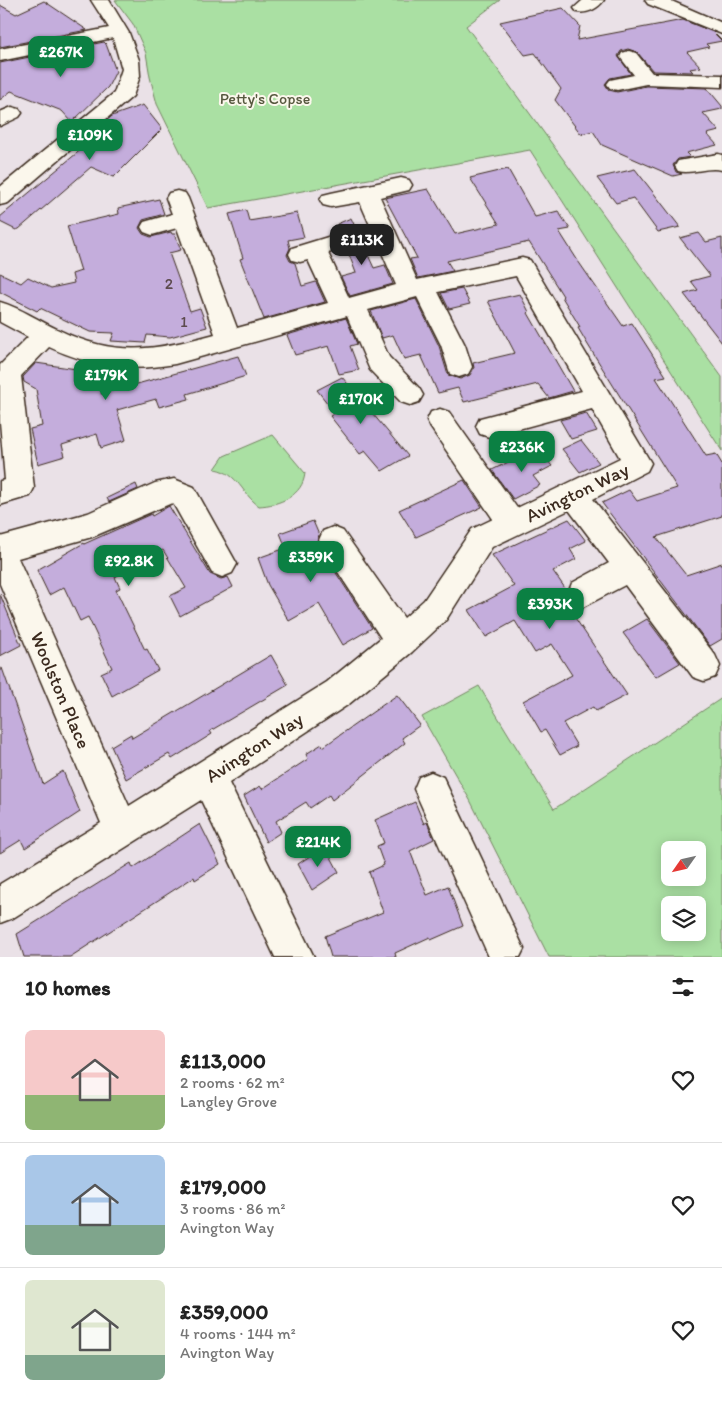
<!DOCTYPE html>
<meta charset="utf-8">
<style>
body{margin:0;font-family:Itim,sans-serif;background:#f6f6f6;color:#222;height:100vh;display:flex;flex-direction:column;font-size:19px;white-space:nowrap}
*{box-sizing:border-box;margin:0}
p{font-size:16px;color:#767676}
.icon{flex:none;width:28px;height:28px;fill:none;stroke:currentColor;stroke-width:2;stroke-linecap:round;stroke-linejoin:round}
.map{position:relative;height:957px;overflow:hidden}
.side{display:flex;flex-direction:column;background:#fff;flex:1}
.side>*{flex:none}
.needle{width:32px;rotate:236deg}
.controls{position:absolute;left:661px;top:841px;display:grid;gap:10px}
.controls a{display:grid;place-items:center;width:45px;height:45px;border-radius:8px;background:#fff;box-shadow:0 2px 12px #0003;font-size:25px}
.price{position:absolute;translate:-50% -42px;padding:0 11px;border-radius:10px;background:#0b8043;color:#fff;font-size:16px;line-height:32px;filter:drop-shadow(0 1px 2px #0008)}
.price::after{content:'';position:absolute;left:50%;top:30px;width:15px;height:11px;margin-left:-8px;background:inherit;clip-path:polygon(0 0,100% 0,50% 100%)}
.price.active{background:#222;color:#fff}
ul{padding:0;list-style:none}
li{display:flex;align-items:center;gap:15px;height:125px;padding:0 25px}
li+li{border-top:1px solid #e0e0e0}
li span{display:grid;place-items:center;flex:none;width:140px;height:100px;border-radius:8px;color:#555}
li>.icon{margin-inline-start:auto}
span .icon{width:60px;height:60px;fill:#fffc;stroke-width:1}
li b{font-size:21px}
h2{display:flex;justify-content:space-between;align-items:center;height:60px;padding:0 25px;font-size:21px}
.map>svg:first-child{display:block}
</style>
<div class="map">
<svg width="722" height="957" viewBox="0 0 722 957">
<rect width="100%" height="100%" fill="#eae1e7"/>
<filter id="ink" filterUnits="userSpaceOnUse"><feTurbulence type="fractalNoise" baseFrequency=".02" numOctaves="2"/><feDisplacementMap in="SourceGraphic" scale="10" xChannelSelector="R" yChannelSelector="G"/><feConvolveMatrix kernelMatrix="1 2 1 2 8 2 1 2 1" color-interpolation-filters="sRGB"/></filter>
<g filter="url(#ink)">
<path fill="#aae0a3" stroke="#728560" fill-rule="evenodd" d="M115 0H500L466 26 722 377V451L530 150 208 208 157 104 150 77 146 53 133 24Z
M273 435 305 473C303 496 279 505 259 506 241 493 239 474 215 469L224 456Z
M479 686 554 809 722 698V957H549L470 800 422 717ZM670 850H698V878H670ZM670 905H698V932H670Z"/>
<path fill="#c4addc" stroke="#3b2a1e" d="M44 1 87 30 0 47V5L16 14Z
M563 8 580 26 577 40 683 20 713 32 722 41 706 44 709 47 687 52 701 67 690 69 693 72 653 71 637 52 628 49 621 51 618 56 631 74 610 78 605 84 609 90 617 92 646 86 707 88 722 106V109L703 113 719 131 707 134 717 145 686 153 690 157 678 159 673 165 676 172 682 174 673 176 602 145 593 131 581 134 555 100 561 89 535 53 525 55 500 22Z
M104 42 106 44 116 71 108 87 72 122 62 111 11 91 0 100V63Z
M143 105 162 129 114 177 91 167 19 229 16 230 0 222V217L89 143 85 139 112 116Z
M508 169 535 217 558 211 570 229 559 231 578 261 623 326 632 323 666 376 656 378 706 456 716 454 722 464V516L656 537 686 575 722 563V639L710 646 602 503 629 490 637 501 677 488 588 345 578 328 580 327 562 297 563 296 529 242 447 261 453 271 418 278 410 259 417 258 385 198 428 189 455 234 499 224 470 178Z
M635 169 680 227 658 232 633 198 616 203 597 178Z
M159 199 164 214 143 220 139 228 143 234 151 237 171 232 172 234H175L181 250 169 253 190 311 200 308 207 327 170 337 147 335 145 343 111 341 114 333 90 332 40 308 37 311 0 292V273L21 283 28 277 51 288 74 283 72 274 81 271 67 226 119 214 118 208Z
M246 210 249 221 297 213 304 237 288 240 290 248 287 255 290 261 295 263 302 286 316 282 325 302 264 319 240 259 243 258 229 214Z
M351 218 374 268 385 265 393 284 350 296 341 277 356 273 347 249 351 248 354 240 349 233 340 231 337 224Z
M699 233 706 242 722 238V343L684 294 698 290 691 281 710 276 680 238Z
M462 289 470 304 449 309 441 293Z
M520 294 529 312 528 313 573 391 549 398 538 384 464 402 458 388 438 393 421 355 404 359 393 335 382 338 371 311 416 299 439 346 448 375 460 379 470 375 474 368 473 363 515 353 488 301Z
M346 318 357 344 350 346 359 370 339 374 329 346 295 355 287 335Z
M238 356 246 376 187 394 189 399 159 407 156 399 117 410 126 440 101 448 97 434 62 445 65 456 38 464 30 429 42 426 36 389 24 382 23 377 36 363 110 374 101 394Z
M342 377 408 456 382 471 365 451 360 454 330 416 335 413 317 390Z
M586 413 597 431 571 439 560 420Z
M581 440 599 463 580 472 562 449Z
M537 448 552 466 533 476 540 485 513 499 492 470Z
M464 480 482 507 416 537 399 510Z
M136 484 138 489 109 502 107 498Z
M169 506 210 574 221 579 228 577 233 587 180 616 170 596 186 588 163 550 115 577 120 588 116 590 145 650 147 649 158 670 112 696 101 673 112 668 88 617 80 621 64 587 49 595 37 570 84 543V544L151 514 152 516Z
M569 519 586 541 570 549 576 559 553 571 567 591 561 597 627 695 596 711 593 707 563 723 577 746 560 755 545 730 541 732 523 701 572 675 552 644 535 653 515 621 486 637 469 610 514 586 492 555Z
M313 521 319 535 317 541 321 550 372 628 343 645 319 604 289 621 268 585 258 558 286 548 280 533Z
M0 594 21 645 0 656Z
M647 619 680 663 656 677 623 633Z
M271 655 288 685 210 731 212 734 172 759 169 754 126 779 111 746 131 734 132 738Z
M2 668 43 784 63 771 80 812 25 848 21 840 0 853V669Z
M397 695 420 725 402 738 405 743 332 800 329 795 310 808 306 802 276 821 281 832 266 842 244 796 260 786 262 789 308 759 306 754 322 744 323 747Z
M415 802 424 824 427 822 434 839 410 851 427 895 448 886 463 926 431 940 430 937 395 953 396 957H331L325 936 383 912 369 872 384 865 377 846 384 843 375 820Z
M200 824 220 864 195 880 194 877 70 957H24L17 934 131 863 133 868Z
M325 846 339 872 312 890 298 864Z"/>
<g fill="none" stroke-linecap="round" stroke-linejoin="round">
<defs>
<path id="minor" d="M91 0H109L129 33 139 60 140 76 133 96 8 203 0 205V187L114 93 122 69 113 38 0 61V49L109 28Z
M583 0H604C598 9 587 14 577 12L574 8Z
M645 0H669L722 23V34L648 4Z
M629 51 636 53 652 73 722 75V87L646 84 617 90 610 88 607 84 610 80 634 75 620 57 622 53Z
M12 107 19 109 22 113 19 117 0 126V112Z
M718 154 722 155V170C707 166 692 175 678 171L675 166 678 161Z
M401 178 409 180 412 185 409 190 380 197 417 280 522 258 530 260 651 463 647 471 593 499 715 655 720 666 715 677 704 681 693 677 625 585 583 607 572 603 568 593 572 583 609 563 569 510 492 547 446 620 412 652 349 704 229 783 314 957H275L201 800 13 918 0 923V884L101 823 0 584V537L88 513 155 483 174 479 194 487 232 555 237 564 232 573 222 577 212 573 174 505 172 503 92 537 18 558 129 806 327 682 381 638 323 549 319 540 323 531 333 527 343 531 404 618 424 600 472 529 493 519 431 428 427 420 431 412 440 409 449 412 517 508 620 458 592 409 489 437 480 434 476 426 480 418 582 391 516 276 438 292 465 345 472 367 468 374 459 377 450 374 441 345 417 297 368 310 389 357 419 388 423 395 419 402 410 405 401 402 370 370 347 316 175 364C129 372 92 367 49 347L21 376 34 488 30 496 0 505V481L5 480 0 422V365L28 337 0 322V302C21 308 39 321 59 330 117 358 155 350 215 334L177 228 152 235 144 232 141 227 144 222 172 214 166 198 169 193 177 191 185 193 188 198 237 328 328 303 308 260 300 262 292 260 289 254 292 248 341 233 349 235 352 241 349 247 328 253 349 298 396 285 360 202 331 207 323 205 320 200 323 195 331 193Z
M431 772 443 777 518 936 524 949 520 957H489L414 789 419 777Z"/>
</defs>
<use href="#minor" stroke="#3b2a1e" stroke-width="3"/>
<use href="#minor" fill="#fbf7ec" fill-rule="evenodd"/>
</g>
</g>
<g text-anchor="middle" stroke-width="4" stroke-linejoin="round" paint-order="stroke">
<g font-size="16" fill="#57583f" stroke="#fbf7ec">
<text x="265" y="104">Petty's Copse</text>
</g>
<g font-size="16" fill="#5d4b4e">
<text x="169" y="289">2</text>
<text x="184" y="327">1</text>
</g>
<g font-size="19" fill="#3b2a1e" stroke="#fbf7ec">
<text transform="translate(577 492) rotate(-26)" y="7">Avington Way</text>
<text transform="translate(61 690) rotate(67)" y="7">Woolston Place</text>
<text transform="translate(254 747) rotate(-33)" y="7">Avington Way</text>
</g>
</g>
</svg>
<div class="controls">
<a><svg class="needle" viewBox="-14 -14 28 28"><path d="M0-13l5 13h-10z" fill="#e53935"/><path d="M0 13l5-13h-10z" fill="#767676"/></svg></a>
<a><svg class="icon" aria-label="layers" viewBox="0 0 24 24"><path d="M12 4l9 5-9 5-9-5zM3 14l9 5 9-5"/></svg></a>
</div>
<b class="price" style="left:61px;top:78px">£267K</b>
<b class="price" style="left:90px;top:161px">£109K</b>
<b class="price active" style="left:362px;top:266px">£113K</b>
<b class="price" style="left:106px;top:401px">£179K</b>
<b class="price" style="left:361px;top:425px">£170K</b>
<b class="price" style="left:522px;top:473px">£236K</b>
<b class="price" style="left:311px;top:583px">£359K</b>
<b class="price" style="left:129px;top:587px">£92.8K</b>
<b class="price" style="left:550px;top:630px">£393K</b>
<b class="price" style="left:318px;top:868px">£214K</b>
</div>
<section class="side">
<h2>10 homes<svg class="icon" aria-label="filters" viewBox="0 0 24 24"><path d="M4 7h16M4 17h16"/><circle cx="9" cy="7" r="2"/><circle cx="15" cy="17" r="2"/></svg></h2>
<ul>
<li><span style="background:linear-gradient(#f6c9c9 65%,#8fb573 0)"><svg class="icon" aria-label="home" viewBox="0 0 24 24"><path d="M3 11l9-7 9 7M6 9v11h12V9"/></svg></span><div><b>£113,000</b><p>2 rooms · 62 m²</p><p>Langley Grove</p></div><svg class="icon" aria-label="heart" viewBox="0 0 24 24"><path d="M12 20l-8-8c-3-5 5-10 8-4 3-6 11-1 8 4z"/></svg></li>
<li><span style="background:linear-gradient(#a9c7e8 70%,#7fa58c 0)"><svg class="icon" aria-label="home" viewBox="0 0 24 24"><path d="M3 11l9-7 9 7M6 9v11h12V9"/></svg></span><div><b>£179,000</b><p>3 rooms · 86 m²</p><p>Avington Way</p></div><svg class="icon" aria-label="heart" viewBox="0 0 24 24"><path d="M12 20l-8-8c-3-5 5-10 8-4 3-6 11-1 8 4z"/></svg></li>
<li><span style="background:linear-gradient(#dfe7d0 75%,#7fa58c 0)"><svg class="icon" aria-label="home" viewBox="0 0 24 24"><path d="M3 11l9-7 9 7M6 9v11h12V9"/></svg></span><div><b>£359,000</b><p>4 rooms · 144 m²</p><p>Avington Way</p></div><svg class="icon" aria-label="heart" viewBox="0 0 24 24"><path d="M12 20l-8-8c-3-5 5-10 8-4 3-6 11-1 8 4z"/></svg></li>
</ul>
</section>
